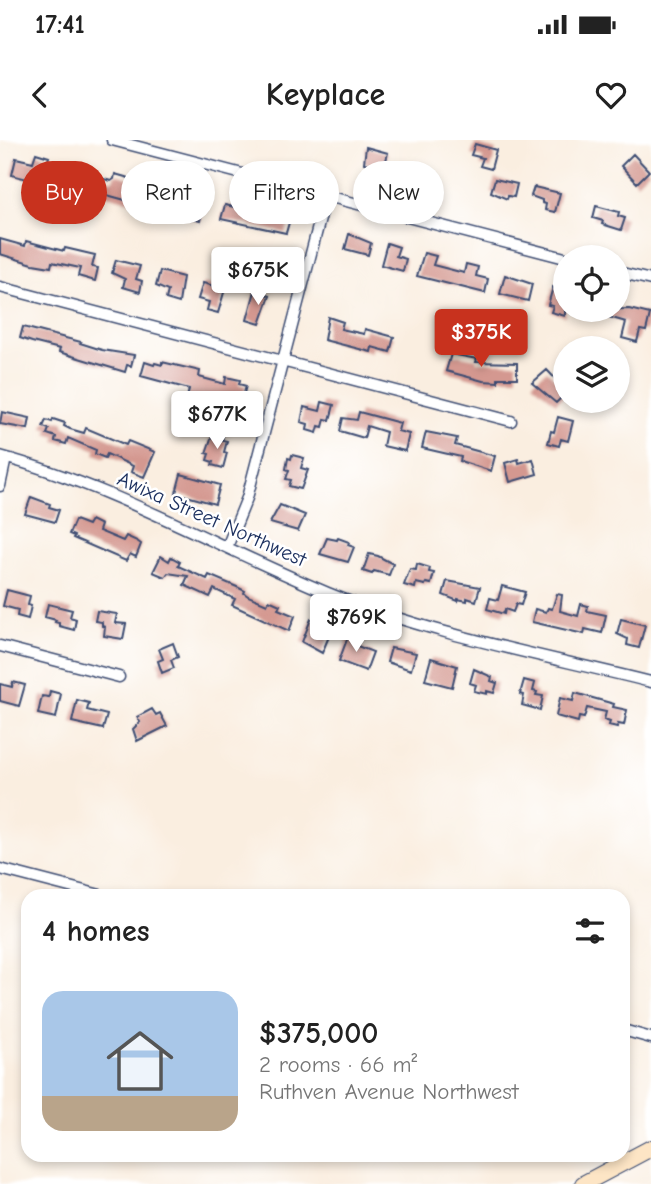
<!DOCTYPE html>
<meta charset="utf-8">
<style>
body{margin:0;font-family:"Comic Neue",sans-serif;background:#f6f6f6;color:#222;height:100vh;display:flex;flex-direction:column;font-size:26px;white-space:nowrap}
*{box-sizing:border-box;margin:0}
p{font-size:23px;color:#767676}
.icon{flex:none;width:38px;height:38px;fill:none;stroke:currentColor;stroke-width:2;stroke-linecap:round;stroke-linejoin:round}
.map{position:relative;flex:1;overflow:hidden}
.sheet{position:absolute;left:21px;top:749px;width:609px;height:273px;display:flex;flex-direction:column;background:#fff;border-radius:21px;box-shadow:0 4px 10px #0003}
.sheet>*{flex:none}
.hud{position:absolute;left:21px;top:21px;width:609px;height:63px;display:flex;gap:14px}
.buttons{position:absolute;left:553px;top:105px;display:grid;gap:14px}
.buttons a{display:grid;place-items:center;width:77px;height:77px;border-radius:50%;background:#fff;box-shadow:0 4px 10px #0003;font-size:35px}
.price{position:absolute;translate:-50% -60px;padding:0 16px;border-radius:7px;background:#fff;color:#222;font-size:23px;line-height:46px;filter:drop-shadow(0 2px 4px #0008)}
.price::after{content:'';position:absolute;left:50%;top:42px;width:21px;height:16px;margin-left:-10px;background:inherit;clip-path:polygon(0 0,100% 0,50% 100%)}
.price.selected{background:#c8321e;color:#fff}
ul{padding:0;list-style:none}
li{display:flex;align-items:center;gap:21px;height:175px;padding:0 21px}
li+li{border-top:2px solid #e0e0e0}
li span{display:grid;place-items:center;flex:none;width:196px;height:140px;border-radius:21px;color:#555}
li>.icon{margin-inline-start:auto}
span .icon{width:84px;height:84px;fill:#fffc;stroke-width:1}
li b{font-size:30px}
h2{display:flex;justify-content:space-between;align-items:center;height:84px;padding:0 21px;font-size:30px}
.pill{padding:0 24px;border-radius:32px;background:#fff;box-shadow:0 4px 10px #0003;font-size:24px;line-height:63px}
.pill.selected{background:#c8321e;color:#fff}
.status{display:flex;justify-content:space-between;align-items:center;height:49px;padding:0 35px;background:#fff;direction:ltr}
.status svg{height:19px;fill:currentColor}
header{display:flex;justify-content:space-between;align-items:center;height:91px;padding:0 21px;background:#fff;font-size:32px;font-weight:800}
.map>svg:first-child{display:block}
</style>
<div class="status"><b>17:41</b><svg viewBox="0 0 49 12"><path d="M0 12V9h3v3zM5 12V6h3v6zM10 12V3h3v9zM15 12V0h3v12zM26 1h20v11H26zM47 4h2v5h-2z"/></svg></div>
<header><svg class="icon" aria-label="back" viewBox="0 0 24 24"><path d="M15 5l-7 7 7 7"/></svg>Keyplace<svg class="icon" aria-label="heart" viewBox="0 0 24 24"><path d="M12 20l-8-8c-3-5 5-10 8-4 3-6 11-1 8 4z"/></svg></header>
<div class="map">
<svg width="651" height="1044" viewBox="0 0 651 1044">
<rect width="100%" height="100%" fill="#fff"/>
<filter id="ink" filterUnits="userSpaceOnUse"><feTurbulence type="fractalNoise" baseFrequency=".0143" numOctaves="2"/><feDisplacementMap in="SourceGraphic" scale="14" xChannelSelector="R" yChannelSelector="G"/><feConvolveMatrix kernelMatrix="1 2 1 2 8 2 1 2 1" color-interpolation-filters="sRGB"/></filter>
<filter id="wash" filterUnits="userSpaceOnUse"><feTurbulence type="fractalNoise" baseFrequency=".00686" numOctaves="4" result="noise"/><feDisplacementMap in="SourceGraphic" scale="28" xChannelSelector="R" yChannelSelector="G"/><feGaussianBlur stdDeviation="1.57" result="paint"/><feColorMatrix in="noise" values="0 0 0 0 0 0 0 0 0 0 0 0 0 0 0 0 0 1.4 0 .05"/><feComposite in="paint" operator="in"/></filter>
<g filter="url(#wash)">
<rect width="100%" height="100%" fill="#faeee0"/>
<g id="blocks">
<path fill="#d49890" d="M475 4 496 10 491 29 480 26 483 18 471 15Z
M366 7 388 13 384 28 364 23Z
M36 13 49 17 47 25 73 32 76 24 87 27 80 51 39 39 38 42 12 35 16 18 33 22Z
M633 14 649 31 637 43 621 26Z
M115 34 150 44 155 46 154 50 168 56 196 63 198 55 210 58 207 70 203 69 200 81 172 74 174 69 151 63H145L144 69 135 67 136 63 96 52 100 38 111 41 114 39Z
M495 39 517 44 514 57 508 56 507 59 491 52Z
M534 47 560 53 555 72 545 70 546 64 542 63V60L531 56Z
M225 65 290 79 286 93 221 79Z
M596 66 619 72 618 76 625 78 621 90 602 84 603 81 593 78Z
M349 94 371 103 368 115 345 109Z
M0 99 25 106 26 101 64 111 65 108 95 115 92 127 98 128 95 141 78 136 80 128 52 122 51 127 33 124 0 114Z
M387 103 399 107 396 116 406 119 403 131 381 125Z
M424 113 436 116 433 125 464 133 466 124 478 127 476 136 488 139 485 153 417 136Z
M116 120 140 126 136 139 142 141 140 152 123 147 125 139 112 133Z
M160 131 183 137 179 163 166 159 168 151 156 146Z
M505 135 532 144 528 161 500 154Z
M203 143 225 149 218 173 207 170 209 162 198 159Z
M553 147 565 150V176L551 172 553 166 548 165Z
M255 151 270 156 260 184 247 180Z
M629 169 650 174 646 191 640 190 637 202 622 198 626 182 591 172V170Z
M328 177 343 182 341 189 364 194 365 189 394 197 390 212 372 207 371 212 324 200Z
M23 187 81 202 80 203 102 210 134 215 131 226 127 225 125 232 59 212 60 209 32 202 20 198Z
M451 214 477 219 476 222 517 223V238H498V242L483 241 446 231Z
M145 222 154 225 155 223 162 225V222L200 231 199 237 225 244 226 237 240 240 239 244 246 246 241 264 235 263 233 268 196 257V260L187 258 189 249 141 236Z
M547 230 565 249V254L556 263 532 243Z
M322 262 334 265 330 280 325 279 323 287 319 286 317 293 307 290 308 284 301 282 304 267 320 271Z
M2 272 30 278 28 289 0 284Z
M359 272 400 283 398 291 409 294 405 311 383 306 386 292 367 286 364 298 340 291 343 278 357 280Z
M558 277 573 281 568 301 561 299 559 306 548 303 551 291 554 292Z
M53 279 65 283 64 286 70 289 84 293 86 288 126 305 128 301 155 312 144 337 131 332 133 326 107 314 105 318 95 314 96 310 68 298 66 304 55 301 56 297 47 294 49 289 43 287 46 280 52 282Z
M426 292 457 298 455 305 495 316 491 331 460 321 461 317 422 308Z
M213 293 223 296 222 300 227 301 224 312 227 313 223 328 212 325 213 322 207 320 209 314 206 313Z
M292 315 304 318 301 328 308 330 301 349 289 346 291 340 286 339 289 330 286 329 288 318 291 319Z
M518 319 519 323 533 319 537 334 510 342 505 323Z
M181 334 220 345 215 364 176 353Z
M31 357 50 364 49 367 59 370 55 382 25 374Z
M280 365 305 375 298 391 270 383Z
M75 380 88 385 91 380 101 385 99 391 123 401 126 396 137 401 141 404 136 417 130 414 126 421 73 398 74 396 69 394Z
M327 398 337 400 338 398 349 402 348 405 354 407 348 422 320 414Z
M369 414 378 416 393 424 389 435 374 431 372 434 363 431Z
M161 416 169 421 171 417 180 422 178 426 207 439 209 435 237 447 245 451 244 453 248 456 267 464 269 460 280 465 278 469 295 476 289 491 232 465 235 459 214 449 210 457 184 445 188 436 168 433 165 437 153 432Z
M417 424 430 428 429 432 434 433 431 444 426 443 425 445 416 443 415 448 404 445 410 429 416 430Z
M447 441 480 447 476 461 467 458V461L458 459V461L443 455Z
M502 446 525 452 521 465 516 464 513 472 505 469 504 474 487 469 490 458 498 460Z
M7 450 30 456 28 465 31 466 28 479 17 476 18 470 3 466Z
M557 454 562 455 560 471 578 476 581 464 588 466 587 471 606 475 602 493 585 489 584 494 532 482 535 469 546 472 548 468 552 469Z
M48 464 72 470 70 477 76 479 74 490 59 486V483L55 482 56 480 45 477Z
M97 471 117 474 115 483 126 484 123 499 104 496 105 487 102 486V482L95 481Z
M311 479 321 483 318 490 330 494 322 513 302 502Z
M621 479 645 485 639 508 627 505 628 499 617 494Z
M349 494 360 498 357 506 373 512 366 531 339 521Z
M173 503 178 517 171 520 174 528 162 533 158 521 163 519 159 509Z
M391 508 416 513 411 530 387 522Z
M431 518 457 526 452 547 425 540Z
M474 529 492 537 491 541 497 543 494 553 487 551V554L474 551 476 545 470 543Z
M524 540 535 543 533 551 537 552 536 555 543 556 540 570 522 565 524 555 520 554Z
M13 542 25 545 19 566 0 561V544L12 547Z
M50 551 61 554 56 578 38 574 42 556 49 557Z
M575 553 614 564 613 567 627 570 624 585 618 584 617 587 609 585 610 582 604 580 606 572 587 568 584 578 579 577 578 582 556 576 560 558 573 561Z
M77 560 89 563 87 570 107 575 103 589 72 582Z
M152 569 156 575 160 573 167 586 137 601 133 589 140 582 137 577Z"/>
</g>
</g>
<g filter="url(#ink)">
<use href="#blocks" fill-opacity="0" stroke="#3c4c72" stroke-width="2"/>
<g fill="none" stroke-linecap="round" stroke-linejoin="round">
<defs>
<path id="street" d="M112 0 565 118
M618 132 651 140
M0 147 511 281
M0 316C115 347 219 408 328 453 431 495 543 515 651 542
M0 346 6 318
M227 407 247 358 326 56
M0 506 119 537
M0 729 104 756
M623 890 651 898"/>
<path id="secondary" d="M583 1044 651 1008"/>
</defs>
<use href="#street" stroke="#3c4c72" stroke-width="13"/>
<use href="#secondary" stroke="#3c4c72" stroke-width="18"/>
<use href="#street" stroke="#fff" stroke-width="10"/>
<use href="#secondary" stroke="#fde5c5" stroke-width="16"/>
</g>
</g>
<g text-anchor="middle" stroke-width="5" stroke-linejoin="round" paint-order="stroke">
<g font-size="21" fill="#1b2f5e" stroke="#fff">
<text transform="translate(212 379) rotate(24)" y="7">Awixa Street Northwest</text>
</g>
</g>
</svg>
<div class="buttons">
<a><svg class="icon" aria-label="locate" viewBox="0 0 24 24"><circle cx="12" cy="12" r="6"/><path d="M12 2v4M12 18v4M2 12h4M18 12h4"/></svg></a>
<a><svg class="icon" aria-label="layers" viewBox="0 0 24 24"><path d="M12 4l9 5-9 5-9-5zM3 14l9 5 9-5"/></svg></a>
</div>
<b class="price" style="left:258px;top:167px">$675K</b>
<b class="price selected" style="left:481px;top:229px">$375K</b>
<b class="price" style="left:217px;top:311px">$677K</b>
<b class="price" style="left:356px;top:514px">$769K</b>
<div class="hud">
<a class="pill selected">Buy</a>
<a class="pill">Rent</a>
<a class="pill">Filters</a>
<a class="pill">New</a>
</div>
<section class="sheet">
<h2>4 homes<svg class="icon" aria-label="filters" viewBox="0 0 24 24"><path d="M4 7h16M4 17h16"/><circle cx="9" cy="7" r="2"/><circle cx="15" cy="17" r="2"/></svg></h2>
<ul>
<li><span style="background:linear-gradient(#a9c7e8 75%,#b9a48a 0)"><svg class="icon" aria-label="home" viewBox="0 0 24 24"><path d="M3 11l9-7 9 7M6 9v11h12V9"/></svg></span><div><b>$375,000</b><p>2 rooms · 66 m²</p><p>Ruthven Avenue Northwest</p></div></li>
</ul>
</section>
</div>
